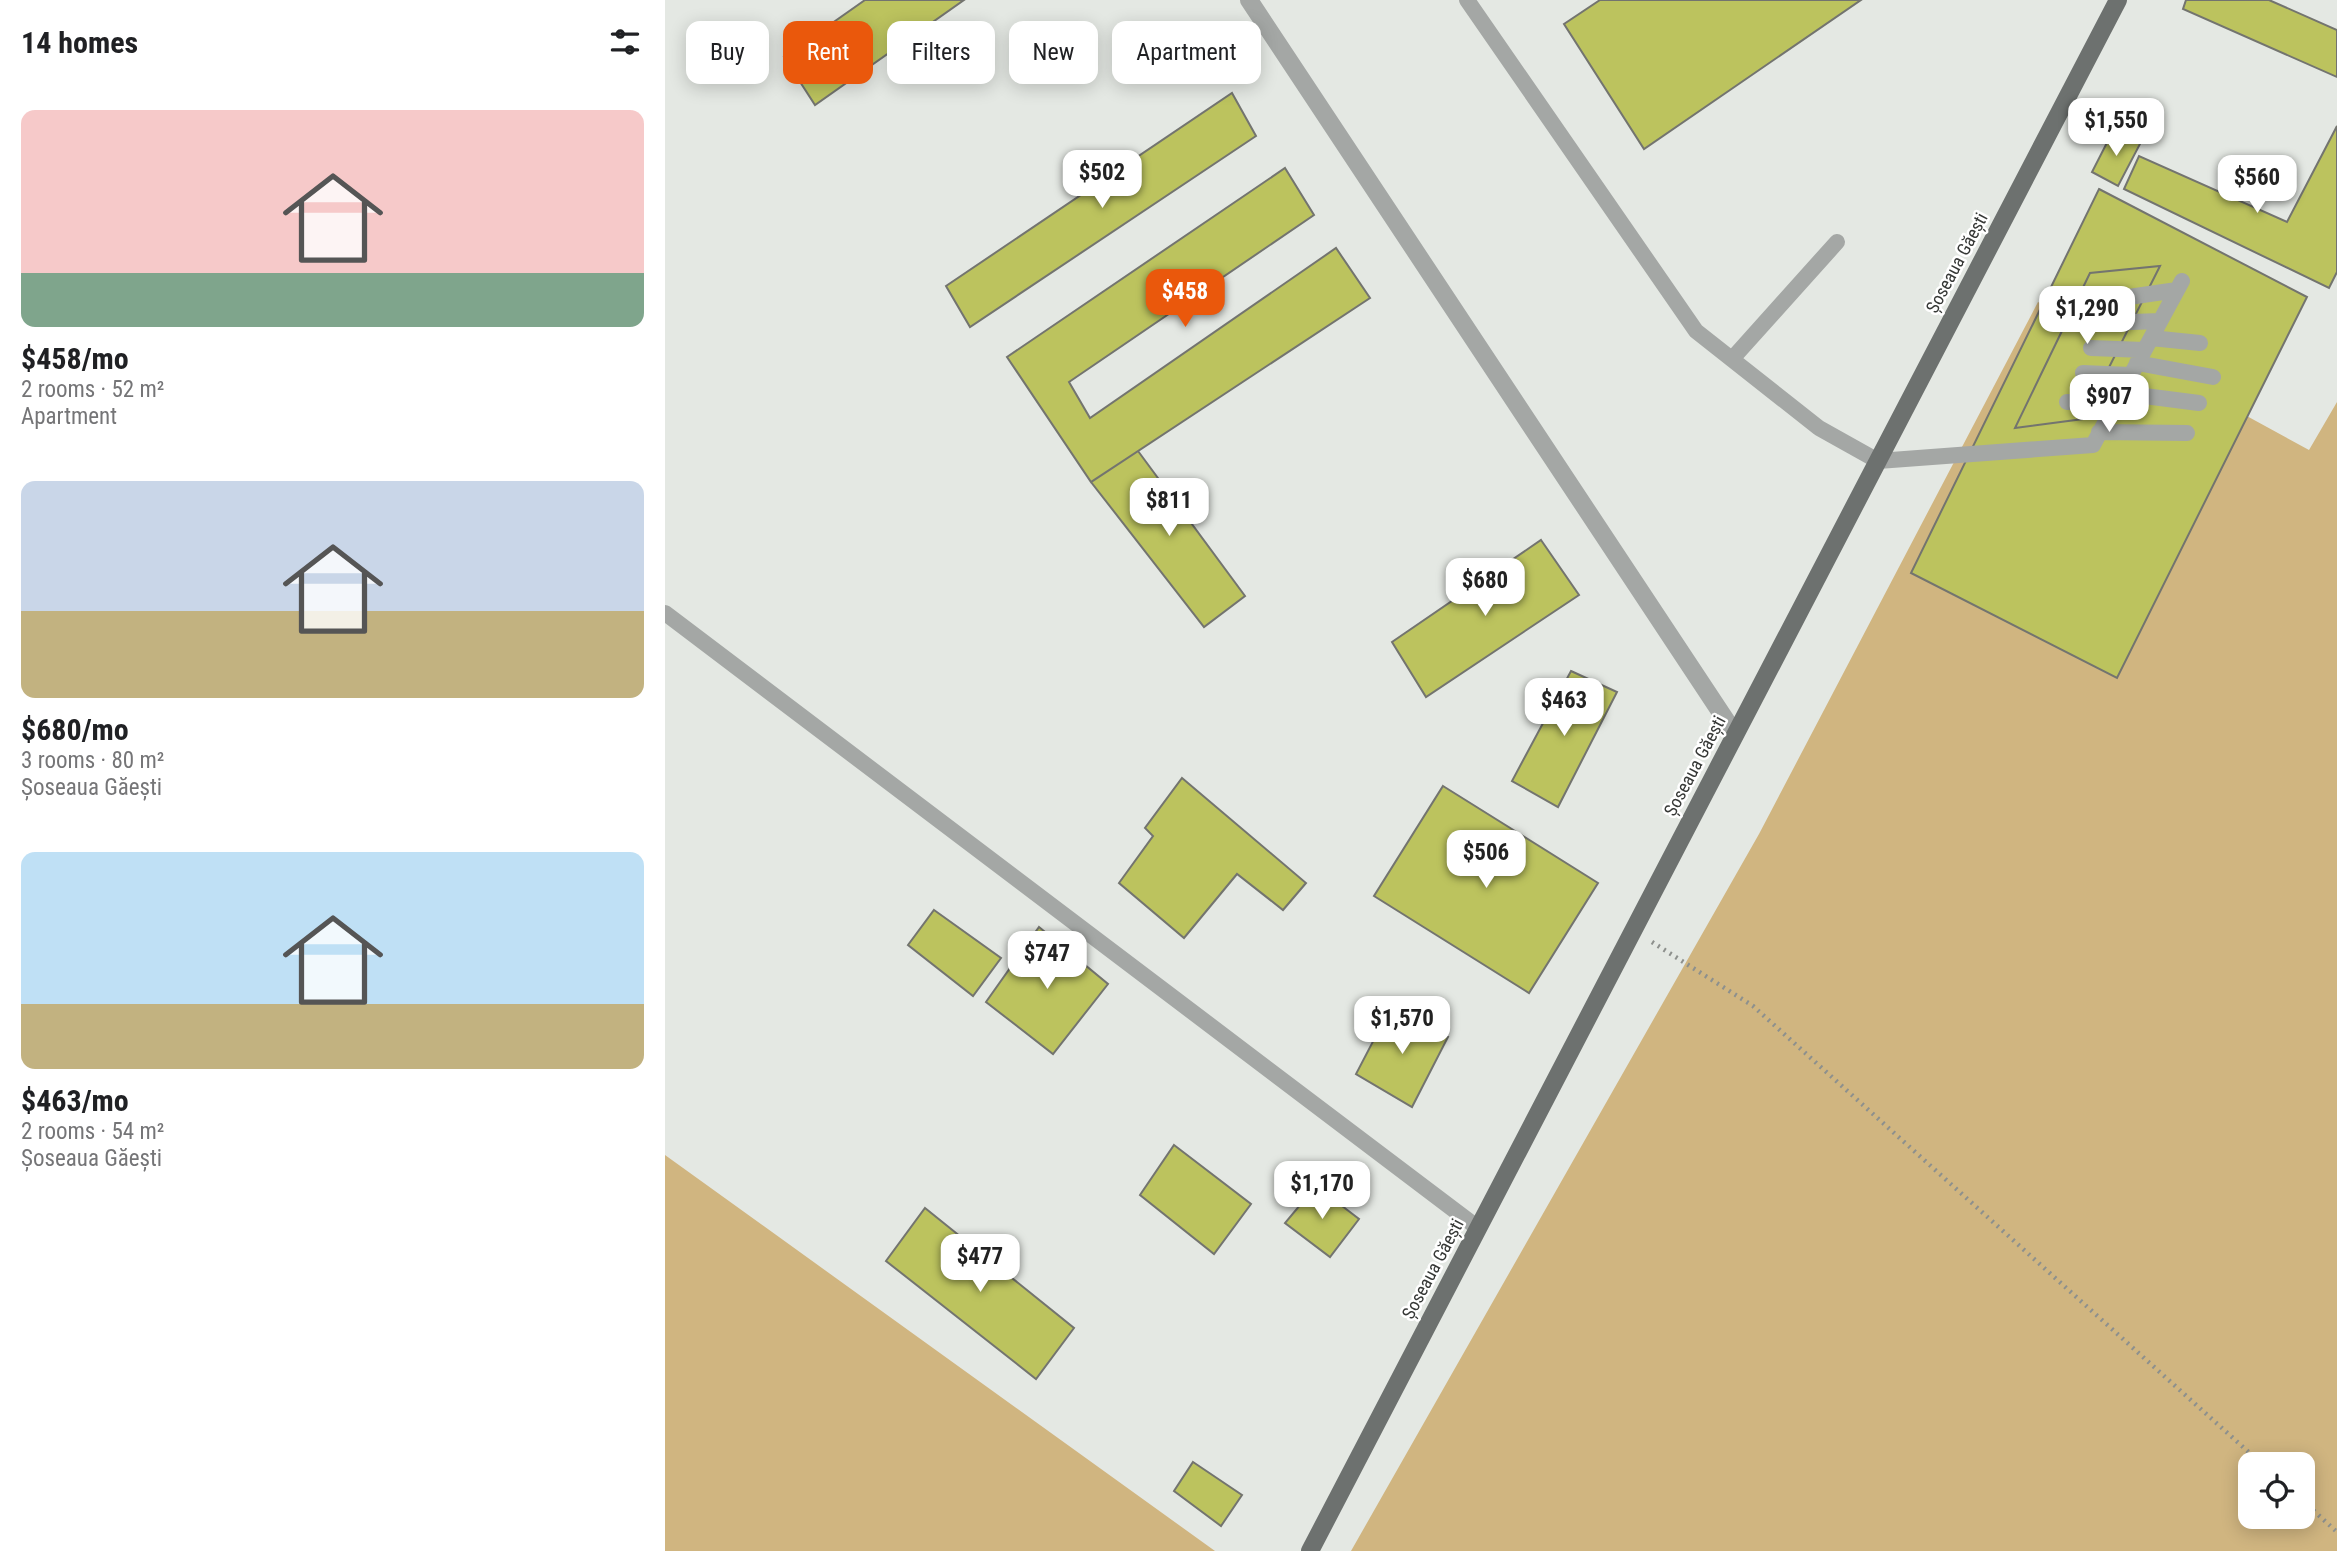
<!DOCTYPE html>
<meta charset="utf-8">
<style>
body{margin:0;font-family:"Roboto Condensed",sans-serif;background:#f6f6f6;color:#202124;height:100vh;display:flex;flex-direction:column;font-size:26px;white-space:nowrap}
*{box-sizing:border-box;margin:0}
p{font-size:23px;color:#757577}
.icon{flex:none;width:38px;height:38px;fill:none;stroke:currentColor;stroke-width:2;stroke-linecap:round;stroke-linejoin:round}
.map{position:relative;flex:1;overflow:hidden}
.panel{display:flex;flex-direction:column;background:#fff;width:665px}
.panel>*{flex:none}
.banner{position:absolute;left:21px;top:21px;width:665px;height:63px;display:flex;gap:14px}
.fabs{position:absolute;left:1573px;top:1452px;display:grid;gap:14px}
.fabs a{display:grid;place-items:center;width:77px;height:77px;border-radius:14px;background:#fff;box-shadow:0 4px 18px #0003;font-size:35px}
.price{position:absolute;translate:-50% -60px;padding:0 16px;border-radius:14px;background:#fff;color:#222;font-size:23px;line-height:46px;filter:drop-shadow(0 2px 4px #0008)}
.price::after{content:'';position:absolute;left:50%;top:42px;width:21px;height:16px;margin-left:-10px;background:inherit;clip-path:polygon(0 0,100% 0,50% 100%)}
.price.current{background:#ea580c;color:#fff}
ul{padding:0;list-style:none}
li{display:grid;align-content:center;gap:14px;height:371px;padding:0 21px}
li span{display:grid;place-items:center;height:217px;border-radius:14px;color:#555}
li>.icon{margin-inline-start:auto}
span .icon{width:126px;height:126px;fill:#fffc;stroke-width:1}
li b{font-size:30px}
h2{display:flex;justify-content:space-between;align-items:center;height:84px;padding:0 21px;font-size:30px}
.chip{padding:0 24px;border-radius:14px;background:#fff;box-shadow:0 4px 18px #0003;font-size:24px;line-height:63px}
.chip.current{background:#ea580c;color:#fff}
main{display:flex;flex:1;min-height:0}
.map>svg:first-child{display:block}
</style>
<main>
<section class="panel">
<h2>14 homes<svg class="icon" aria-label="filters" viewBox="0 0 24 24"><path d="M4 7h16M4 17h16"/><circle cx="9" cy="7" r="2"/><circle cx="15" cy="17" r="2"/></svg></h2>
<ul>
<li><span style="background:linear-gradient(#f6c9c9 75%,#7fa58c 0)"><svg class="icon" aria-label="home" viewBox="0 0 24 24"><path d="M3 11l9-7 9 7M6 9v11h12V9"/></svg></span><div><b>$458/mo</b><p>2 rooms · 52 m²</p><p>Apartment</p></div></li>
<li><span style="background:linear-gradient(#c9d6e8 60%,#c2b280 0)"><svg class="icon" aria-label="home" viewBox="0 0 24 24"><path d="M3 11l9-7 9 7M6 9v11h12V9"/></svg></span><div><b>$680/mo</b><p>3 rooms · 80 m²</p><p>Șoseaua Găești</p></div></li>
<li><span style="background:linear-gradient(#bfe0f5 70%,#c2b280 0)"><svg class="icon" aria-label="home" viewBox="0 0 24 24"><path d="M3 11l9-7 9 7M6 9v11h12V9"/></svg></span><div><b>$463/mo</b><p>2 rooms · 54 m²</p><p>Șoseaua Găești</p></div></li>
</ul>
</section>
<div class="map">
<svg width="1672" height="1551" viewBox="0 0 1672 1551">
<rect width="100%" height="100%" fill="#e4e8e3"/>
<path fill="#d0b580" fill-rule="evenodd" d="M1373 302 1644 450 1672 402V1551H686L1094 834ZM1586 1465H1638V1517H1586Z
M0 1155 550 1551H0Z"/>
<path fill="#bcc35e" stroke="#73746f" stroke-width="2" d="M200 0H299L150 105 119 57Z
M935 0H1196L979 149 899 24Z
M1521 0H1604L1672 30V77L1518 9Z
M567 93 591 136 305 327 281 286Z
M1672 126V272L1664 288 1459 189 1474 156 1622 222Z
M1449 129 1475 144 1453 186 1427 172Z
M620 168 649 215 404 382 425 418 671 248 705 298 426 482 342 357Z
M1434 189 1642 297 1452 678 1246 573Z
M1495 266 1418 419 1350 428 1425 273Z
M473 451 580 596 539 627 426 482Z
M876 540 914 595 761 697 727 642Z
M906 671 952 692 893 807 847 781Z
M517 778 641 883 618 910 572 874 519 938 454 883 488 836 480 828Z
M778 786 933 883 864 993 709 896Z
M269 910 336 958 308 996 243 945Z
M374 927 443 984 388 1054 321 1002Z
M726 1007 783 1037 747 1107 691 1074Z
M509 1145 586 1204 549 1254 475 1195Z
M651 1186 694 1219 665 1257 620 1223Z
M260 1208 409 1328 371 1379 221 1261Z
M528 1462 577 1495 556 1526 509 1491Z"/>
<g fill="none" stroke-linecap="round" stroke-linejoin="round">
<path stroke="#8d908d" stroke-width="4.5" stroke-dasharray="2 5" stroke-linecap="butt" d="M987 942 1088 1006 1598 1465
M1638 1501 1672 1532"/>
<path stroke="#a4a7a5" stroke-width="16" d="M802 0 1031 331 1154 428 1213 461 1428 445 1517 281
M1450 299 1512 290
M1439 323 1495 321
M1486 338 1535 343
M1426 348 1479 350
M1067 359 1172 242
M1472 363 1548 377
M1418 373 1465 375
M1456 393 1534 403
M1402 402 1450 403
M1434 432 1522 433
M0 613 813 1228"/>
<path stroke="#a4a7a5" stroke-width="18" d="M584 0 1070 734"/>
<path stroke="#6d716f" stroke-width="18" d="M645 1551 1453 0"/>
</g>
<g text-anchor="middle" stroke-width="5" stroke-linejoin="round" paint-order="stroke">
<g font-size="18" fill="#363836" stroke="#fff">
<text transform="translate(1292 263) rotate(-62)" y="6">Șoseaua Găești</text>
<text transform="translate(1030 766) rotate(-62)" y="6">Șoseaua Găești</text>
<text transform="translate(768 1269) rotate(-62)" y="6">Șoseaua Găești</text>
</g>
</g>
</svg>
<div class="fabs">
<a><svg class="icon" aria-label="locate" viewBox="0 0 24 24"><circle cx="12" cy="12" r="6"/><path d="M12 2v4M12 18v4M2 12h4M18 12h4"/></svg></a>
</div>
<b class="price" style="left:1451px;top:158px">$1,550</b>
<b class="price" style="left:437px;top:210px">$502</b>
<b class="price" style="left:1592px;top:215px">$560</b>
<b class="price current" style="left:520px;top:329px">$458</b>
<b class="price" style="left:1422px;top:346px">$1,290</b>
<b class="price" style="left:1444px;top:434px">$907</b>
<b class="price" style="left:504px;top:538px">$811</b>
<b class="price" style="left:820px;top:618px">$680</b>
<b class="price" style="left:899px;top:738px">$463</b>
<b class="price" style="left:821px;top:890px">$506</b>
<b class="price" style="left:382px;top:991px">$747</b>
<b class="price" style="left:737px;top:1056px">$1,570</b>
<b class="price" style="left:657px;top:1221px">$1,170</b>
<b class="price" style="left:315px;top:1294px">$477</b>
<div class="banner">
<a class="chip">Buy</a>
<a class="chip current">Rent</a>
<a class="chip">Filters</a>
<a class="chip">New</a>
<a class="chip">Apartment</a>
</div>
</div>
</main>
